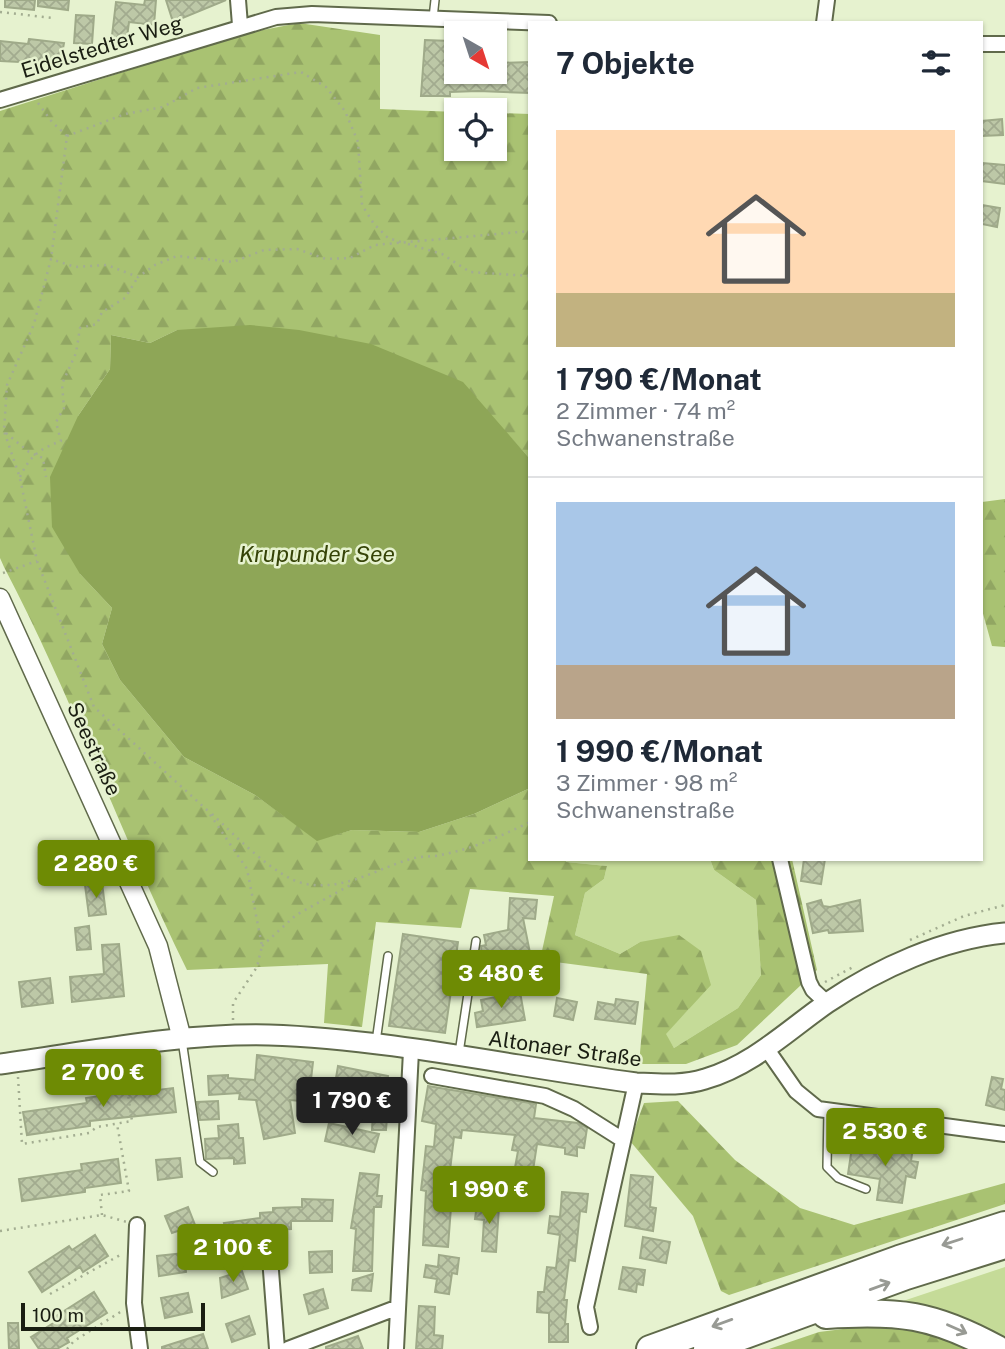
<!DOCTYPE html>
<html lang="de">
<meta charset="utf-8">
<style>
body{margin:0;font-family:"Public Sans",sans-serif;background:#f6f6f7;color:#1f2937;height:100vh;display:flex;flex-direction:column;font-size:26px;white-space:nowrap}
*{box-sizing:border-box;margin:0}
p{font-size:23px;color:#747a83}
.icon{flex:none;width:38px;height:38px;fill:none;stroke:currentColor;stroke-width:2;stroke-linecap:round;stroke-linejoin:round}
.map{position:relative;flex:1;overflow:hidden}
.sheet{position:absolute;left:528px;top:21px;width:455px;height:840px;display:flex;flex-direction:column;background:#fff;border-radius:0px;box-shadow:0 2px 5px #0004}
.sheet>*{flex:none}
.needle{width:46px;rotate:141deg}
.buttons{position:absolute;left:444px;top:21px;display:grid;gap:14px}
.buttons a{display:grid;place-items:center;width:63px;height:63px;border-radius:0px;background:#fff;box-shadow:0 2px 5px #0004;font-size:35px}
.scale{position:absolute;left:21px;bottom:18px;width:184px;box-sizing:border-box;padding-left:7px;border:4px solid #1a1e12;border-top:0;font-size:19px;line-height:24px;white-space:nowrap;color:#1a1e12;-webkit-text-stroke:5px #e6f2cf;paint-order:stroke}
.price{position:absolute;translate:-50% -60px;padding:0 16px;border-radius:7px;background:#6e8b04;color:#fff;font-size:23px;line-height:46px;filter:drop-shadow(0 2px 4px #0008)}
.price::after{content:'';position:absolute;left:50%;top:42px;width:21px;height:16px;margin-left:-10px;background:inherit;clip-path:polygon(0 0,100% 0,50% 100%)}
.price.selected{background:#222;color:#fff}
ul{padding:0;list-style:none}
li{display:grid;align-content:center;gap:14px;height:371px;padding:0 28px}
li+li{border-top:2px solid #e0e1e3}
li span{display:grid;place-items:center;height:217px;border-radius:0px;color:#555}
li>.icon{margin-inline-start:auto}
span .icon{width:126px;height:126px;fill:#fffc;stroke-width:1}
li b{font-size:30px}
h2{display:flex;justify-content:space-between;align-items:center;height:84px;padding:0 28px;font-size:30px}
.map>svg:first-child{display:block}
</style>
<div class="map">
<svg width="1005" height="1349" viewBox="0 0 1005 1349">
<defs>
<pattern id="forest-firs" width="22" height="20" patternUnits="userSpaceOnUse" patternTransform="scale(1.75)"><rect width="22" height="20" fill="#a9c272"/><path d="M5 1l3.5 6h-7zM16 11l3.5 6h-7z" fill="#91a662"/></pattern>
<pattern id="building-cross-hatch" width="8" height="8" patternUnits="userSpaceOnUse" patternTransform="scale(1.75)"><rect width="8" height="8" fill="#bdc8a7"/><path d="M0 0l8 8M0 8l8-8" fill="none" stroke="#a2ab8f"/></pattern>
</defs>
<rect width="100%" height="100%" fill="#e6f2cf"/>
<path fill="#c5db98" d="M565 859H710L714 870 756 900 761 975 738 1008 674 1048 665 1034 689 1009 640 942 620 954 575 935 585 893 604 879 607 866 565 862Z
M1005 1267V1347C973 1325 940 1303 900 1302Z"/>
<path fill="url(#forest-firs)" d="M299 23 380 35V109L457 112V149H495V113L530 114V459L512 439 177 330 150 343 111 335 110 369 78 416 80 574 112 608 102 644 120 680 184 757 255 795 317 840 352 830 419 832 474 814 530 788V859H565L566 862 607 866 604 879 585 893 575 935 620 954 640 942 679 935 701 951 711 985 666 1034 674 1048 738 1008 761 975 756 900 714 870 710 859H792L817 970 737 1045 686 1064H639L647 974 540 960 554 896 470 889 461 928 376 922 362 1027 324 1023 328 964 187 970C122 838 73 698 4 567L0 558V111L243 34Z
M1005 499V647L992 646 982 610V502Z
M678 1101 735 1160 800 1208 854 1225 1005 1183V1204L729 1295 721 1291 693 1216 630 1141 644 1103Z
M899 1322 971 1349H769L819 1332Z"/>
<path fill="#8ea657" d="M250 325 299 330 371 344 463 382 530 459V788L474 814 419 832 352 830 317 841 255 795 184 757 120 680 102 644 112 608 80 574 52 527 50 477 78 416 110 369 111 335 150 343 177 330Z"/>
<path fill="url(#building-cross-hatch)" stroke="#9faa89" stroke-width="2" d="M5 0H35L34 10 5 7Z
M38 0H69L68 10 38 6Z
M145 0H156L154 25 129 22 126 45 111 44 116 2 144 5Z
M166 0H226L173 22Z
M76 15 94 16 92 44 74 43Z
M29 39 64 43 60 64 0 61V41L28 44Z
M425 40 451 41 450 72H495V63L530 62V93L478 91 450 92V96H421Z
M1002 119 1003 135 982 136V121Z
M982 163 1005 165V184L982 181Z
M982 205 1000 208 997 227 982 224Z
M804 859H825L821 884 801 881Z
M102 883 106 914 89 916 85 885Z
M510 898 537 900 535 919 523 918 530 953 482 959 481 946 486 945 484 935 508 930Z
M821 900 823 906 830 907 860 900 863 931 829 933 828 930 813 933 807 904Z
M89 926 91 949 77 950 75 928Z
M403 934 458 942 445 1033 389 1026Z
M119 944 124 996 72 1002 70 977 104 974 102 945Z
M50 978 53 1003 22 1007 19 982Z
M520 992 525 1020 477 1027 475 1013 483 1011 481 1000Z
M557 998 577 1002 573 1020 554 1016Z
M616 999 638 1002 635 1024 595 1019 598 1002 615 1005Z
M257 1055 313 1062 310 1088 302 1086 300 1101 290 1100 295 1133 264 1139 256 1100 239 1099 240 1093 209 1095 208 1076 228 1075V1078L255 1080Z
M338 1066 388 1076 382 1104 388 1105 386 1130H372L374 1092 335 1084Z
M156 1076 158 1090 173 1088 176 1112 90 1121V1126L27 1135 23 1112 87 1103 86 1098 140 1090 138 1079Z
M992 1077 1003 1079 1001 1089 1005 1090V1110L986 1105Z
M428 1086 536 1104 534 1118 578 1123 587 1128 584 1148 577 1147V1156L565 1154V1148L537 1144 532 1177 514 1173 518 1151 512 1150 515 1135 462 1130 461 1138 454 1137 449 1179 466 1181 464 1196 452 1194 448 1247 423 1245 426 1191 421 1190 424 1165 426 1146 434 1147 436 1124 422 1121Z
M218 1101 219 1119 200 1120 197 1102Z
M329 1123 379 1134 374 1152 325 1141Z
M238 1124 239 1138H243L245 1163 234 1164V1158L206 1159 205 1139 219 1138 218 1126Z
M876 1142 913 1147 911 1161 918 1162 915 1178 906 1176 902 1203 877 1200 880 1179 848 1174 852 1147 874 1150Z
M180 1158 182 1177 158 1180 156 1160Z
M118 1159 121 1183 85 1188V1192L22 1201 19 1179 82 1170 81 1164Z
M360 1173 379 1175 377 1196H382L381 1207H374L372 1271H353L356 1229 351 1228Z
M631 1175 653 1177 650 1207 656 1208 653 1231 625 1226Z
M562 1192 588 1194 586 1212 580 1211 575 1261 569 1260 564 1300H567L565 1324H568V1342H549V1313L537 1312 538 1292H544L547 1267 556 1268 560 1235 548 1233 550 1216 560 1217Z
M302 1199 333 1200 332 1221H291V1229L246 1232 247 1242 217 1245 215 1227 225 1226 224 1223 260 1218V1213L273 1212V1208L302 1207Z
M477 1204 499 1207 496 1252 482 1251 484 1220 475 1219Z
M188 1207 195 1225 172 1233 165 1216Z
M95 1235 108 1256 83 1272 80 1267 42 1292 29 1272 69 1246 72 1250Z
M643 1237 670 1242 666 1263 640 1258Z
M332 1251V1272L310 1273 309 1252Z
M184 1253 186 1272 159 1276 157 1256Z
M439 1255 459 1258 457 1274 452 1273 449 1294 435 1292 437 1279 424 1277 426 1265 438 1267Z
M623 1267 645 1270 643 1285 637 1284 636 1292 619 1289Z
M242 1271 248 1289 222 1298 220 1278Z
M373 1274 371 1291 352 1290 353 1280Z
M323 1289 328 1308 309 1314 304 1295Z
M94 1292 107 1313 67 1338 69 1342 57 1349H39L31 1337 55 1322 53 1318Z
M188 1293 192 1312 165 1318 161 1298Z
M419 1306 435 1307 434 1335 443 1336 442 1349H416Z
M249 1316 255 1334 232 1342 226 1324Z
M8 1323H18L19 1349H9Z
M203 1334 208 1349H162V1347Z
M358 1336 363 1349H326V1347Z"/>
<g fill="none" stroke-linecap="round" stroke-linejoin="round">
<defs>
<path id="service" d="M433 18 435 0
M182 1040 200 1162 213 1172
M376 1042 388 956
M459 1053 476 941
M828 1111 827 1167 838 1178 866 1189"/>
<path id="minor" d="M238 0 240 25
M824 23 827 0
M982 44H1005
M0 100 276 17 312 14 549 23
M780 859 809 982 813 990 827 1003
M766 1048 796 1091 818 1109 1005 1134
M432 1076 545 1096 574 1109 623 1140
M137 1225 134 1303 140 1349
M270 1258 277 1349
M590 1327 586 1307 636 1083
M288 1349 396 1308
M396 1349 411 1051"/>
<path id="tertiary" d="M0 598 158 946 182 1039"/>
<path id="secondary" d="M0 1064C88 1052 179 1033 269 1035 390 1039 516 1067 636 1083 660 1084 683 1086 705 1079 753 1065 788 1030 827 1003 879 968 943 939 1005 933"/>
<path id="motorway" d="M826 1315C898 1310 933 1314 997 1349
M650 1349 899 1259 1005 1225
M707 1349 906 1276 1005 1245"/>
</defs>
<use href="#service" stroke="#606a4b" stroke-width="10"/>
<use href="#minor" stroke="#606a4b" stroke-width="18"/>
<use href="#tertiary" stroke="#606a4b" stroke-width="21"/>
<use href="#secondary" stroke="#606a4b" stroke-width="23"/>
<use href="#motorway" stroke="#606a4b" stroke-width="30"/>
<path stroke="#a3ad91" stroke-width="2.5" stroke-dasharray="2 5" stroke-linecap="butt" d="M0 12 53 18
M38 103 52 122 67 136 51 259
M67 136 125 114 163 107 197 88 301 72 326 87 345 111 358 142 362 205 374 224 388 238 401 242
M408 244 442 254 470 272 530 276
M6 433 29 452 43 458 46 477
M20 477C30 456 39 449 61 441L56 422 64 408 62 384 76 353 80 328 97 324 102 312 125 298 138 277
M3 573 37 561
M212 814C235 835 275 878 306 884 346 891 377 868 414 858 424 856 435 857 445 854 475 848 503 835 530 822
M910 940 964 916 1005 905
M262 946 296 915 354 883
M825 982 853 967
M233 1020V1003L257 967 262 946 247 869 207 810 94 707 37 561 20 478 4 431 7 385 34 324 51 259 75 267 107 265 138 277 155 265 177 256 233 262 264 250 297 249 326 259 350 258 375 245 530 231
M18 1077 22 1144 89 1133 97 1127 132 1121 123 1061
M102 1215 100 1195 129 1191 117 1124
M0 1231 102 1215 127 1222
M50 1294 122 1254
M67 1349 74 1341 122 1311"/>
<use href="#service" stroke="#fff" stroke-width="7"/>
<use href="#minor" stroke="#fff" stroke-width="14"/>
<use href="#tertiary" stroke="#fff" stroke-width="18"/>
<use href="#secondary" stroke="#fff" stroke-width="19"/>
<use href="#motorway" stroke="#fff" stroke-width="26"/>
</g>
<defs><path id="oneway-shaft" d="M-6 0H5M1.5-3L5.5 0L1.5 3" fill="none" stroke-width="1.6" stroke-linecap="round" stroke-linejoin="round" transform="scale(1.75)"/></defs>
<g stroke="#989a94">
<use href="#oneway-shaft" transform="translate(952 1242) rotate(162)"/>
<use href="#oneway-shaft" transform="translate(880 1286) rotate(-20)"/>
<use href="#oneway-shaft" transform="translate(722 1323) rotate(160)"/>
<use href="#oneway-shaft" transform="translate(957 1329) rotate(24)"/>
</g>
<g text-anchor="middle" stroke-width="5" stroke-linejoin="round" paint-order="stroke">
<g font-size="21" fill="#1a1e12" stroke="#e6f2cf">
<text transform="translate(102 47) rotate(-17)" y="7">Eidelstedter Weg</text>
<text transform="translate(94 749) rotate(65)" y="7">Seestraße</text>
<text transform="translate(565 1049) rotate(8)" y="7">Altonaer Straße</text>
</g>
<g font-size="23" font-style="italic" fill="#354307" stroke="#e6f2cf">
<text x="317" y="562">Krupunder See</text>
</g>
</g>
</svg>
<div class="buttons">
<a><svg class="needle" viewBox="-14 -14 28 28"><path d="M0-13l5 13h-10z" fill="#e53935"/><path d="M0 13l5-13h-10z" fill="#747a83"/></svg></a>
<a><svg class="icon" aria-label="locate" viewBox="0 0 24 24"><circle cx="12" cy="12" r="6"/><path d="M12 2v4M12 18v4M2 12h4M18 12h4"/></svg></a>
</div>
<div class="scale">100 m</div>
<b class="price" style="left:96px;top:900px">2 280 €</b>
<b class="price" style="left:501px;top:1010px">3 480 €</b>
<b class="price" style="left:103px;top:1109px">2 700 €</b>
<b class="price selected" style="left:352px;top:1137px">1 790 €</b>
<b class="price" style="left:885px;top:1168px">2 530 €</b>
<b class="price" style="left:489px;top:1226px">1 990 €</b>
<b class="price" style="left:233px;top:1284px">2 100 €</b>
<section class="sheet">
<h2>7 Objekte<svg class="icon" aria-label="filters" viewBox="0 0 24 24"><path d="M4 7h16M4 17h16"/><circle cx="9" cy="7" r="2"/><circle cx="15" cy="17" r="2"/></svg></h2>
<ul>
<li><span style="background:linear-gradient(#ffd9b3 75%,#c2b280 0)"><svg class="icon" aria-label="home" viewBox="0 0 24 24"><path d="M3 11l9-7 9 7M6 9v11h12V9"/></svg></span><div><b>1 790 €/Monat</b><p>2 Zimmer · 74 m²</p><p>Schwanenstraße</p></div></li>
<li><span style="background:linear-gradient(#a9c7e8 75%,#b9a48a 0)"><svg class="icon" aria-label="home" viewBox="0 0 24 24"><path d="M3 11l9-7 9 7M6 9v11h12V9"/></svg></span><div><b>1 990 €/Monat</b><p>3 Zimmer · 98 m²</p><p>Schwanenstraße</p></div></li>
</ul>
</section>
</div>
